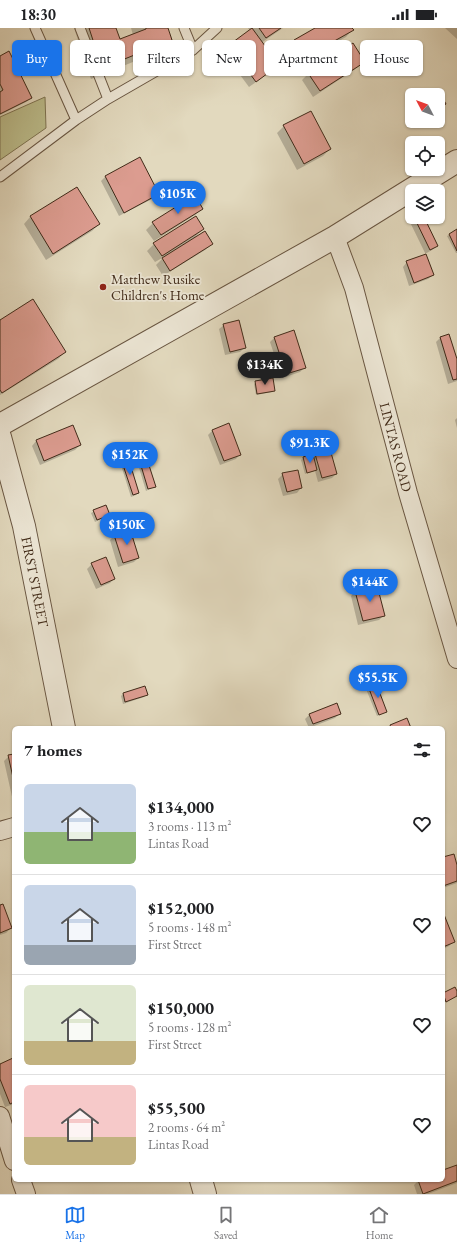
<!DOCTYPE html>
<meta charset="utf-8">
<style>
body{margin:0;font-family:"EB Garamond",serif;background:#f2f2f2;color:#202124;height:100vh;display:flex;flex-direction:column;font-size:15px;white-space:nowrap}
*{box-sizing:border-box;margin:0}
p{font-size:13px;color:#757577}
.icon{flex:none;width:22px;height:22px;fill:none;stroke:currentColor;stroke-width:2;stroke-linecap:round;stroke-linejoin:round}
.map{position:relative;flex:1;overflow:hidden}
.side{position:absolute;left:12px;top:698px;width:433px;height:456px;display:flex;flex-direction:column;background:#fff;border-radius:6px;box-shadow:0 1px 3px #0004}
.side>*{flex:none}
.guide{position:absolute;left:12px;top:12px;width:433px;height:36px;display:flex;gap:8px}
.needle{width:26px;rotate:311deg}
.buttons{position:absolute;left:405px;top:60px;display:grid;gap:8px}
.buttons a{display:grid;place-items:center;width:40px;height:40px;border-radius:6px;background:#fff;box-shadow:0 1px 3px #0004;font-size:20px}
.price{position:absolute;translate:-50% -34px;padding:0 9px;border-radius:14px;background:#1a73e8;color:#fff;font-size:13px;line-height:26px;filter:drop-shadow(0 1px 2px #0008)}
.price::after{content:'';position:absolute;left:50%;top:24px;width:12px;height:9px;margin-left:-6px;background:inherit;clip-path:polygon(0 0,100% 0,50% 100%)}
.price.active{background:#222;color:#fff}
ul{padding:0;list-style:none}
li{display:flex;align-items:center;gap:12px;height:100px;padding:0 12px}
li+li{border-top:1px solid #e0e0e0}
li span{display:grid;place-items:center;flex:none;width:112px;height:80px;border-radius:6px;color:#555}
li>.icon{margin-inline-start:auto}
span .icon{width:48px;height:48px;fill:#fffc;stroke-width:1}
li b{font-size:17px}
h2{display:flex;justify-content:space-between;align-items:center;height:48px;padding:0 12px;font-size:17px}
.pill{padding:0 14px;border-radius:6px;background:#fff;box-shadow:0 1px 3px #0004;font-size:14px;line-height:36px}
.pill.active{background:#1a73e8;color:#fff}
.status{display:flex;justify-content:space-between;align-items:center;height:28px;padding:0 20px;background:#fff;direction:ltr}
.status svg{height:11px;fill:currentColor}
.dock{display:flex;justify-content:space-around;align-items:center;height:56px;border-top:1px solid #e0e0e0;background:#fff;font-size:11px;color:#757577}
.dock a{display:grid;justify-items:center;gap:2px}
.dock .active{color:#1a73e8}
.map>svg:first-child{display:block}
</style>
<div class="status"><b>18:30</b><svg viewBox="0 0 49 12"><path d="M0 12V9h3v3zM5 12V6h3v6zM10 12V3h3v9zM15 12V0h3v12zM26 1h20v11H26zM47 4h2v5h-2z"/></svg></div>
<div class="map">
<svg width="457" height="1166" viewBox="0 0 457 1166">
<rect width="100%" height="100%" fill="#e2d9be"/>
<filter id="stains"><feTurbulence type="fractalNoise" baseFrequency=".005" numOctaves="4"/><feColorMatrix values="0 0 0 0 .2 0 0 0 0 .09 0 0 0 0 .02 0 0 0 .5 -.17"/></filter>
<radialGradient id="worn" r=".72"><stop offset=".6" stop-color="#630" stop-opacity="0"/><stop offset="1" stop-color="#630" stop-opacity=".3"/></radialGradient>
<path fill="#bcbd8c" stroke="#7e7452" d="M45 69 46 100 0 132V89Z"/>
<path fill="#0003" d="M74 0H115L120 12 133 7 131 0H167L171 12 160 23 91 51Z
M248 0H283L261 15 277 37 271 43 249 59 223 24 230 18 250 3Z
M317 0H351L352 2 346 9 297 36 288 19 294 12Z
M445 0H457V11Z
M0 29 31 70 26 74 0 87Z
M363 33 357 40 313 69 302 52 309 45Z
M284 98 330 121 323 128 297 142 277 105Z
M140 131 158 166 154 170 119 188 101 153 105 149Z
M77 160 99 196 92 203 46 232 24 196 30 189Z
M195 169 202 180 195 187 154 213 146 202 153 195Z
M412 181V189H423L437 218 432 222 425 226 433 247 428 251 409 258 403 239 407 234 426 227 406 186Z
M203 201 196 208 212 216 205 222 163 248 156 237 164 229 155 234 147 223 154 216Z
M457 202V225H456L447 208Z
M0 293 65 324 58 331 0 367Z
M224 297 245 319 240 324 225 327 219 301Z
M449 307 457 334V353L448 356 436 314 440 310Z
M275 309 305 339 300 344 282 350 270 314Z
M256 354 274 362 272 364 256 367 254 356Z
M457 390V400L455 392Z
M72 398 80 417 75 422 40 437 32 418 36 413Z
M212 403 240 426 236 431 220 437 208 407Z
M316 427 336 446 332 450 318 454 315 443 305 446 301 432 303 430 312 428 313 430Z
M146 429 155 458 146 463 137 433Z
M122 432 138 465 136 467 131 469 120 434Z
M297 443 301 460 297 465 283 468 278 451 283 446Z
M105 478 109 487 95 494 91 485Z
M114 508 138 530 134 534 118 539 110 512Z
M92 536 114 551 110 555 96 561 87 541Z
M376 558 384 587 379 592 358 597 351 568 355 564Z
M144 659 146 667 144 669 123 676 121 668 123 666Z
M368 659 386 683 384 685 377 688 366 661Z
M310 686H339L335 690 309 700 305 691Z
M14 727V773H13L4 733 9 728Z
M443 830 457 840V855L443 860Z
M0 878 11 900 6 905 0 907Z
M443 887 453 914 449 918 443 921Z
M455 960 457 968 444 975 443 966Z
M13 1032 14 1034V1076L5 1079 0 1066V1037Z
M457 1138V1155L428 1166H417L414 1157 419 1152H443V1143Z"/>
<path fill="#dc9c90" stroke="#412b19" d="M89 0H116L120 11 146 1V0H168L172 12 102 40Z
M252 0 279 37 256 54 229 17Z
M259 0H281L266 10Z
M315 0H352L354 2 304 30 294 12Z
M353 15 365 34 320 63 308 45Z
M9 23 32 70 0 86V64L3 62 0 56V28Z
M438 62 446 76 438 81V67H429Z
M311 83 331 121 304 136 283 97Z
M140 129 159 166 124 185 105 148Z
M77 159 100 196 53 226 30 188Z
M195 167 203 181 161 207 152 194Z
M196 188 204 201 162 228 153 215Z
M414 189H424L438 218 430 222Z
M457 201V223L449 206Z
M205 203 213 216 170 243 162 230Z
M426 226 434 247 414 255 406 233Z
M33 271 66 324 2 365 0 362V292Z
M239 292 246 320 230 324 223 296Z
M294 302 306 340 286 346 274 309Z
M449 306 457 331V351L453 352 440 309Z
M273 350 275 363 257 366 255 353Z
M229 395 241 427 224 433 212 402Z
M73 397 81 417 44 433 36 412Z
M330 421 337 446 322 450 315 426Z
M313 426 317 442 307 445 303 429Z
M146 428 156 459 148 461 139 431Z
M128 429 139 465 133 467 121 431Z
M298 442 302 460 287 464 282 445Z
M106 477 110 487 97 492 93 482Z
M130 501 139 530 123 535 114 507Z
M106 529 115 551 101 557 91 535Z
M377 557 385 588 363 593 355 563Z
M376 655 387 684 379 687 368 658Z
M145 658 148 667 125 674 123 665Z
M337 675 341 686 313 696 309 686Z
M407 690 411 700H391L390 697Z
M14 726V754L8 727Z
M454 826 457 837V853L443 858V829Z
M3 876 12 900 0 905V877Z
M443 884 455 914 443 919Z
M455 959 457 963V968L446 974 443 965Z
M13 1030 14 1074 10 1076 0 1051V1036Z
M457 1137V1153L423 1166 418 1152H443V1142Z"/>
<g fill="none" stroke-linecap="round" stroke-linejoin="round">
<defs>
<path id="service" d="M80 0 108 71
M184 0 193 22
M76 92 108 71 193 22 217 0
M0 149 76 92 35 0"/>
<g id="minor">
<path id="s1" d="M335 209 354 260 408 465 457 631"/>
<path d="M0 803 14 799"/>
<path d="M0 1088 14 1133"/>
<path d="M21 1152 26 1166"/>
</g>
<g id="tertiary">
<path d="M0 397 335 209 457 133"/>
<path id="s2" d="M0 409 24 498 64 700"/>
<path d="M201 1152 205 1166"/>
</g>
</defs>
<use href="#service" stroke="#695642" stroke-width="11"/>
<use href="#minor" stroke="#695642" stroke-width="20"/>
<use href="#tertiary" stroke="#695642" stroke-width="24"/>
<use href="#service" stroke="#ece6d5" stroke-width="9"/>
<use href="#minor" stroke="#ece6d5" stroke-width="18"/>
<use href="#tertiary" stroke="#ece6d5" stroke-width="22"/>
</g>
<circle fill="#8f2418" stroke="#ece6d5" stroke-width="1.5" cx="103" cy="259" r="4"/>
<g text-anchor="middle" stroke-width="3.5" stroke-linejoin="round" paint-order="stroke">
<g font-size="14" fill="#412b19" stroke="#ece6d5" text-anchor="start">
<text x="111" y="256">Matthew Rusike<tspan x="111" dy="16">Children's Home</tspan></text>
</g>
<g font-size="14" fill="#412b19" stroke="#ece6d5">
<text dy="5" stroke="none"><textPath href="#s1" startOffset="219">LINTAS ROAD</textPath></text>
<text dy="5" stroke="none"><textPath href="#s2" startOffset="149">FIRST STREET</textPath></text>
</g>
</g>
<rect width="100%" height="100%" filter="url(#stains)"/>
<rect width="100%" height="100%" fill="url(#worn)"/>
</svg>
<div class="buttons">
<a><svg class="needle" viewBox="-14 -14 28 28"><path d="M0-13l5 13h-10z" fill="#e53935"/><path d="M0 13l5-13h-10z" fill="#757577"/></svg></a>
<a><svg class="icon" aria-label="locate" viewBox="0 0 24 24"><circle cx="12" cy="12" r="6"/><path d="M12 2v4M12 18v4M2 12h4M18 12h4"/></svg></a>
<a><svg class="icon" aria-label="layers" viewBox="0 0 24 24"><path d="M12 4l9 5-9 5-9-5zM3 14l9 5 9-5"/></svg></a>
</div>
<b class="price" style="left:178px;top:187px">$105K</b>
<b class="price active" style="left:265px;top:358px">$134K</b>
<b class="price" style="left:310px;top:436px">$91.3K</b>
<b class="price" style="left:130px;top:448px">$152K</b>
<b class="price" style="left:127px;top:518px">$150K</b>
<b class="price" style="left:370px;top:575px">$144K</b>
<b class="price" style="left:378px;top:671px">$55.5K</b>
<div class="guide">
<a class="pill active">Buy</a>
<a class="pill">Rent</a>
<a class="pill">Filters</a>
<a class="pill">New</a>
<a class="pill">Apartment</a>
<a class="pill">House</a>
</div>
<section class="side">
<h2>7 homes<svg class="icon" aria-label="filters" viewBox="0 0 24 24"><path d="M4 7h16M4 17h16"/><circle cx="9" cy="7" r="2"/><circle cx="15" cy="17" r="2"/></svg></h2>
<ul>
<li><span style="background:linear-gradient(#c9d6e8 60%,#8fb573 0)"><svg class="icon" aria-label="home" viewBox="0 0 24 24"><path d="M3 11l9-7 9 7M6 9v11h12V9"/></svg></span><div><b>$134,000</b><p>3 rooms · 113 m²</p><p>Lintas Road</p></div><svg class="icon" aria-label="heart" viewBox="0 0 24 24"><path d="M12 20l-8-8c-3-5 5-10 8-4 3-6 11-1 8 4z"/></svg></li>
<li><span style="background:linear-gradient(#c9d6e8 75%,#9aa5b1 0)"><svg class="icon" aria-label="home" viewBox="0 0 24 24"><path d="M3 11l9-7 9 7M6 9v11h12V9"/></svg></span><div><b>$152,000</b><p>5 rooms · 148 m²</p><p>First Street</p></div><svg class="icon" aria-label="heart" viewBox="0 0 24 24"><path d="M12 20l-8-8c-3-5 5-10 8-4 3-6 11-1 8 4z"/></svg></li>
<li><span style="background:linear-gradient(#dfe7d0 70%,#c2b280 0)"><svg class="icon" aria-label="home" viewBox="0 0 24 24"><path d="M3 11l9-7 9 7M6 9v11h12V9"/></svg></span><div><b>$150,000</b><p>5 rooms · 128 m²</p><p>First Street</p></div><svg class="icon" aria-label="heart" viewBox="0 0 24 24"><path d="M12 20l-8-8c-3-5 5-10 8-4 3-6 11-1 8 4z"/></svg></li>
<li><span style="background:linear-gradient(#f6c9c9 65%,#c2b280 0)"><svg class="icon" aria-label="home" viewBox="0 0 24 24"><path d="M3 11l9-7 9 7M6 9v11h12V9"/></svg></span><div><b>$55,500</b><p>2 rooms · 64 m²</p><p>Lintas Road</p></div><svg class="icon" aria-label="heart" viewBox="0 0 24 24"><path d="M12 20l-8-8c-3-5 5-10 8-4 3-6 11-1 8 4z"/></svg></li>
</ul>
</section>
</div>
<nav class="dock">
<a class="active"><svg class="icon" aria-label="map" viewBox="0 0 24 24"><path d="M3 6l6-2 6 2 6-2v14l-6 2-6-2-6 2zM9 4v14M15 6v14"/></svg>Map</a>
<a><svg class="icon" aria-label="saved" viewBox="0 0 24 24"><path d="M7 4h10v16l-5-4-5 4z"/></svg>Saved</a>
<a><svg class="icon" aria-label="home" viewBox="0 0 24 24"><path d="M3 11l9-7 9 7M6 9v11h12V9"/></svg>Home</a>
</nav>
